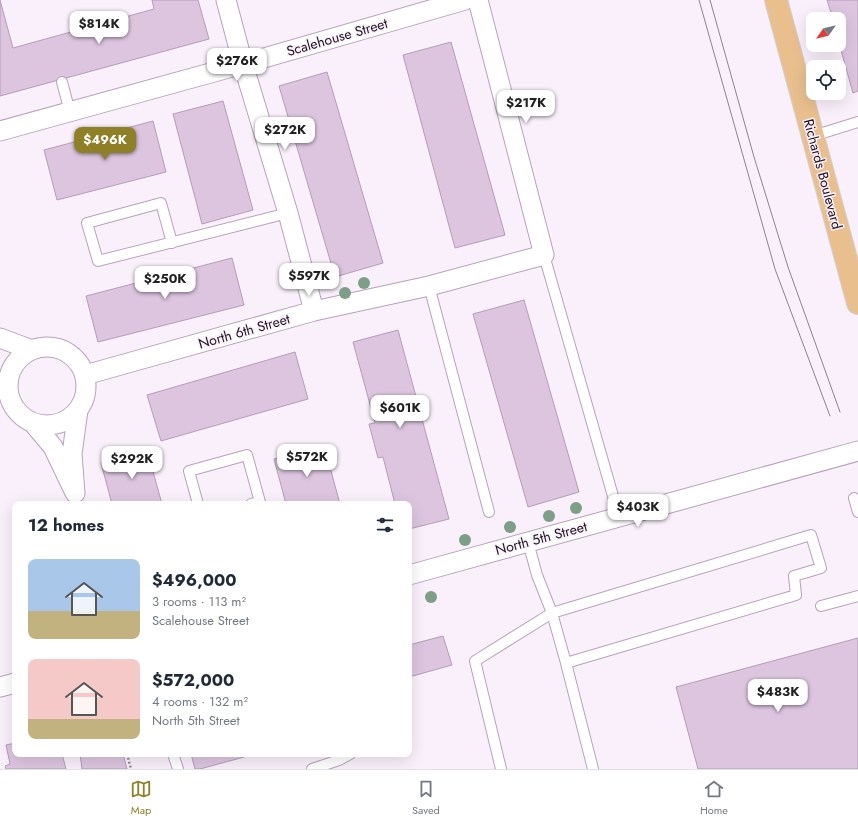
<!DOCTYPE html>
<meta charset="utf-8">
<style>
body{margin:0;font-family:Jost,sans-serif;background:#f2f2f3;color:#1f2937;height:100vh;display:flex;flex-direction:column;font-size:15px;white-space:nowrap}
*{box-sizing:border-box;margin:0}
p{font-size:13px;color:#747a83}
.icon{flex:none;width:22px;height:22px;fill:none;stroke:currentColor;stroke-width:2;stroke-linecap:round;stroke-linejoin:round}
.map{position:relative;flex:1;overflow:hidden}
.panel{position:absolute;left:12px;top:501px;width:400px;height:256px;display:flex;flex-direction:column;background:#fff;border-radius:8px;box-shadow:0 4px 16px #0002}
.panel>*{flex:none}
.needle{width:26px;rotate:236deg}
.buttons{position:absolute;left:806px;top:12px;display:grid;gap:8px}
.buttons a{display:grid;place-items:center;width:40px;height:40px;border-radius:8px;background:#fff;box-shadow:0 4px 16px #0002;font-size:20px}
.price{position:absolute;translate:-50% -34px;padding:0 9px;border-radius:8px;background:#fff;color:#222;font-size:13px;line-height:26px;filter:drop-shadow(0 1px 2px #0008)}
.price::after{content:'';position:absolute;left:50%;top:24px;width:12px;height:9px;margin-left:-6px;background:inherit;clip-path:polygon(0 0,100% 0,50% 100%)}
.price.selected{background:#8f8027;color:#fff}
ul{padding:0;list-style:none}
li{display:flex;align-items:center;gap:12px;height:100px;padding:0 16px}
li span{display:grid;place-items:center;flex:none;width:112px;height:80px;border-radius:8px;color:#555}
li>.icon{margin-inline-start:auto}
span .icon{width:48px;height:48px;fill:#fffc;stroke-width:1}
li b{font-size:17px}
h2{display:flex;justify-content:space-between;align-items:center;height:48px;padding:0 16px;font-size:17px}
.dock{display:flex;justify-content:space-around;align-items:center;height:56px;border-top:1px solid #e0e1e3;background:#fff;font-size:11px;color:#747a83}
.dock a{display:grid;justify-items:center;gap:2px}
.dock .selected{color:#8f8027}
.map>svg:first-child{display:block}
</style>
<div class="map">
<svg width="858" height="769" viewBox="0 0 858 769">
<rect width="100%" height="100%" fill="#faf0fb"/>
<path fill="#ddc5e0" stroke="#b39cb7" d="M0 0 13 48 154 9 152 0H198L209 39 0 96Z
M827 0H858V91L853 93 839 43V19H833Z
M451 42 505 235 455 248 403 55Z
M327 72 383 263 335 277 279 86Z
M223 101 253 210 202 224 173 114Z
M153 121 166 172 57 200 44 150Z
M232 258 244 305 98 342 86 296Z
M524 300 579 492 528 507 473 314Z
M398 330 449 519 409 529V504H395L383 457 378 458 369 424 375 423 353 342Z
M295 352 308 399 161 441 147 395Z
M324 445 340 504H286L274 459Z
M147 450 162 504H112L101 463Z
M443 636 452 665 409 677V645Z
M858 638V769H698L676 687Z
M15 743V754H62L66 769H6L5 766 10 764 6 745Z
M80 754H123L127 769H82Z
M191 754H255L200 769H195Z"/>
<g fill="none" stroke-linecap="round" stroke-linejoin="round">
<defs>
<path id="service" d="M62 82 70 112
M813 136 858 122
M172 243 161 203 87 223 98 261 288 213
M544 255 619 517
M429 286 489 512
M854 498 858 512
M198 504 189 471 247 455 260 502 251 504
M528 542 537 575 552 613 811 535 821 568 794 576 796 595 566 663
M821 606 858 596
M173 754 178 769
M312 769 339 760 350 754
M501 769 475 661 552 613 566 663 593 769"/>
<path id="minor" d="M226 0 243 64 288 213 314 311
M0 131 243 64 465 0
M0 338 32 350
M8 386a39 39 0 1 1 78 0a39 39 0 1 1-78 0Z
M85 375 314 311 429 286 544 255 478 0
M33 423 53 447 75 493 72 454 78 410
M409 575 858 451
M0 687 15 683"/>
<path id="primary" d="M776 0 858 303"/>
</defs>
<use href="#service" stroke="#b8a1bc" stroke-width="12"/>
<use href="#minor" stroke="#b8a1bc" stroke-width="21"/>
<use href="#primary" stroke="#d2d0d2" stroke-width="24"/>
<path stroke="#968d97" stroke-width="2.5" stroke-dasharray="2 2" stroke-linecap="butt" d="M127 754 131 769"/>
<use href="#service" stroke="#fff" stroke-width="10"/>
<use href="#minor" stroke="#fff" stroke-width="19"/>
<use href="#primary" stroke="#e9c08d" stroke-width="22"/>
<path stroke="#8c838e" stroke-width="1" d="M699 0 775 269 830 416
M710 0 754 157 788 267 840 412"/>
</g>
<g fill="#7c9f86">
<circle cx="364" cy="283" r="6"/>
<circle cx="345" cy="293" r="6"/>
<circle cx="576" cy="508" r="6"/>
<circle cx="549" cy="516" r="6"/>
<circle cx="510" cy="527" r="6"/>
<circle cx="465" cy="540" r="6"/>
<circle cx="431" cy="597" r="6"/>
</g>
<g text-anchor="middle" stroke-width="3" stroke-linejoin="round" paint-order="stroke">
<g font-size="14" fill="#1d151f" stroke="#faf0fb">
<text transform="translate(337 37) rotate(-16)" y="5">Scalehouse Street</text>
<text transform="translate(823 174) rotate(75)" y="5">Richards Boulevard</text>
<text transform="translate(244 331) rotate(-16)" y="5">North 6th Street</text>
<text transform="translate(541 538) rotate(-15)" y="5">North 5th Street</text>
</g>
</g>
</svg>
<div class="buttons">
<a><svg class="needle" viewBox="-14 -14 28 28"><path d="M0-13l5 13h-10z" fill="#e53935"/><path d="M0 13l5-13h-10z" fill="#747a83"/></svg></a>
<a><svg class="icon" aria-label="locate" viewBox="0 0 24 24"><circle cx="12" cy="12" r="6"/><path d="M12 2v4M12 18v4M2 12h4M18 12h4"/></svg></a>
</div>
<b class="price" style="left:99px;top:45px">$814K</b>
<b class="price" style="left:237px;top:82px">$276K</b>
<b class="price" style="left:526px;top:124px">$217K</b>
<b class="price" style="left:285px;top:151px">$272K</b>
<b class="price selected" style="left:105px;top:161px">$496K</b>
<b class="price" style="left:309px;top:297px">$597K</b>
<b class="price" style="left:165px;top:300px">$250K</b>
<b class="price" style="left:400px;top:429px">$601K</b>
<b class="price" style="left:307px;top:478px">$572K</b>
<b class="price" style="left:132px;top:480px">$292K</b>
<b class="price" style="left:638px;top:528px">$403K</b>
<b class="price" style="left:778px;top:713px">$483K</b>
<section class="panel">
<h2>12 homes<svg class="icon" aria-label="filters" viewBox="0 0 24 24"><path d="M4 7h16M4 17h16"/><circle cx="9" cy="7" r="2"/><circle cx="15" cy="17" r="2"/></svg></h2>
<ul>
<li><span style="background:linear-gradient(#a9c7e8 65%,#c2b280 0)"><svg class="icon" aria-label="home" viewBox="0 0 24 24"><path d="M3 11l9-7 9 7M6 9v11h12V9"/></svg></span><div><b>$496,000</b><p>3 rooms · 113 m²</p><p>Scalehouse Street</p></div></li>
<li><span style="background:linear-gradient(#f6c9c9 75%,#c2b280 0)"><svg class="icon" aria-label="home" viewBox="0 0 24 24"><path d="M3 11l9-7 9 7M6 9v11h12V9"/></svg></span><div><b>$572,000</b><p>4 rooms · 132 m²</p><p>North 5th Street</p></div></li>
</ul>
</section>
</div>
<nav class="dock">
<a class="selected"><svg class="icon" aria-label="map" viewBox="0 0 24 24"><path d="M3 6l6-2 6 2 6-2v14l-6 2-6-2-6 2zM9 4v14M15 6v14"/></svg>Map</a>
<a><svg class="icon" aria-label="saved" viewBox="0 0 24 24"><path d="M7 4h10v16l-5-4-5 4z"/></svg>Saved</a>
<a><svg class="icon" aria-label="home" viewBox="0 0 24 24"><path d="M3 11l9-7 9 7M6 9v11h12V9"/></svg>Home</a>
</nav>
